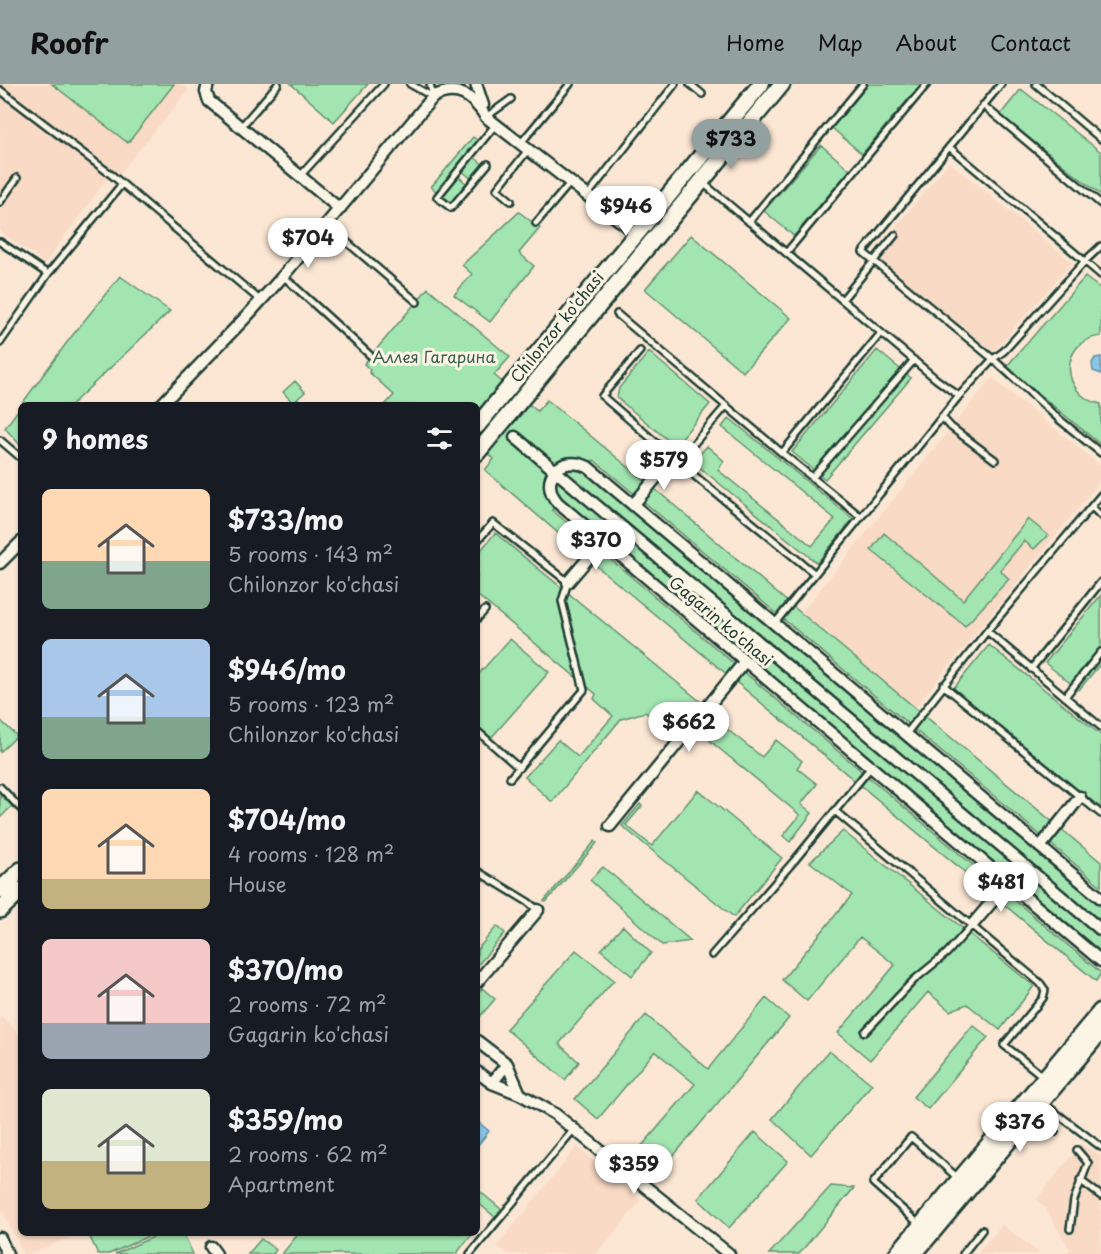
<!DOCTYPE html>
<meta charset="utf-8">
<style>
body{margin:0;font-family:"Playpen Sans",sans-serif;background:#20242c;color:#f1f3f6;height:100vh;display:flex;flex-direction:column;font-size:22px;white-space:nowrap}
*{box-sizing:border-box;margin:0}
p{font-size:20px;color:#9ea1a6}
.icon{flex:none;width:33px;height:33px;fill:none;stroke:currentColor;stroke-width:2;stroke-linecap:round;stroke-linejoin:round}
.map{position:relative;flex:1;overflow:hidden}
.panel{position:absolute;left:18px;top:318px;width:462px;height:834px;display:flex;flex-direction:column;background:#171b24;border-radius:9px;box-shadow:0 2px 4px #0004}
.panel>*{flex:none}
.price{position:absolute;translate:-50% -51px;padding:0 14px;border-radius:21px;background:#fff;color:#222;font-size:20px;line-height:39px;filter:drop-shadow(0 2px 3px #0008)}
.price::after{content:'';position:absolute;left:50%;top:36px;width:18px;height:14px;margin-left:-9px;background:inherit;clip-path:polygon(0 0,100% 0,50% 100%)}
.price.current{background:#92a19f;color:#111}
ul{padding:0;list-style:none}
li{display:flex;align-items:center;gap:18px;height:150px;padding:0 24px}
li span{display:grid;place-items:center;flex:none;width:168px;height:120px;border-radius:9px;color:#555}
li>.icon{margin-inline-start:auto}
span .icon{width:72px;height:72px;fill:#fffc;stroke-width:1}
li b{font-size:26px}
h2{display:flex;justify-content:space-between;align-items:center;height:72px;padding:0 24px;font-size:26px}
header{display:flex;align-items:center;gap:36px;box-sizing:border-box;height:84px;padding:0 30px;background:#92a19f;color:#111}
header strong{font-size:28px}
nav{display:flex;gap:33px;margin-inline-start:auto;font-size:21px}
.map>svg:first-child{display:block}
</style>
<header>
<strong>Roofr</strong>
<nav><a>Home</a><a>Map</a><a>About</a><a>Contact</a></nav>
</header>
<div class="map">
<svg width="1101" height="1170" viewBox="0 0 1101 1170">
<rect width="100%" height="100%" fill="#fce7d4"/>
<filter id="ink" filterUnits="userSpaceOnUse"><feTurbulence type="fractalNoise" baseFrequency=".0167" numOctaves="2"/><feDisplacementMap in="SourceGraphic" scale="12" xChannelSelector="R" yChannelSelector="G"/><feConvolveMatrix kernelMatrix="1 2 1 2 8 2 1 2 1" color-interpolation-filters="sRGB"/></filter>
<g filter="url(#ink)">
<path fill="#f8dac5" d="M0 0H180L189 6 120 89 106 96 45 179 0 147Z
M949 78 1072 178 993 268 873 171Z
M992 294 1101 382V396L915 623 802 528Z
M0 931 21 952V1149H82L29 1170H23L0 1121Z
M1081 1060 1101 1072V1170H1066L1070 1165 1045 1124 1037 1115Z
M577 1063 641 1117 596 1170H508L497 1162Z
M1002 1141 1040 1170H977Z"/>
<path fill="#a3e5b0" stroke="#619172" stroke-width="1.5" d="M52 0H174L128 59Z
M291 0H368L334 38Z
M869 0H921L862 70 832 44Z
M1021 5 1101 68V111L1000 31Z
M473 53 480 58 437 108 431 103Z
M821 61 850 86 794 152 764 127Z
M474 73 484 81 472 95 462 87Z
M458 92 467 100 451 119 442 112Z
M519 128 540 144 519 169 534 182 490 238 454 211 472 190 462 181Z
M691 151 791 234 743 288 645 205Z
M120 192 170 227 71 321H21L68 257Z
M1085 193 1101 205V252C1058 257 1060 312 1101 320V361L1006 283Z
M428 204 510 273 494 291 537 327 547 316 661 410 778 510 1101 778V802L594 376 584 388 1101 823V868L562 415 552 426 1101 889 1096 897 600 485 487 388 485 386 494 375 477 361V321H385L394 311 369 288 370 286 364 280Z
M877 266 911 294 825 395 792 368Z
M649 268 710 320 675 362 617 314 619 304Z
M295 297 305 308 293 319 283 308Z
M21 322V362L5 344Z
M729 334 853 435 817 479 693 378 707 362 724 377 718 386 812 462 835 435 722 343Z
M1028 435 1048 451 1034 465 1024 457 1000 486 1009 495 965 542 871 466 884 449 963 516Z
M495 449 701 618 674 650 645 628 621 635 552 718 525 693 558 656 578 673 613 632 594 615 596 610 477 511V471Z
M1101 511V579L1079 606 1045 579Z
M510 555 549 588 491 654 477 642V592Z
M989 561 1101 651V724L953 605Z
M0 636 17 652 0 668Z
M723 642 762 673 776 656 802 677 797 684 817 700 801 720 812 729 790 758 783 752 800 731 710 657Z
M698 706 782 774 734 833 622 742 640 720 642 722 626 741 652 762Z
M0 711 12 722 0 734Z
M843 747 1034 902 1000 946 967 920 950 927 928 908 870 976 838 949 895 881 860 853 807 917 782 896 852 811 810 778Z
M595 757 597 759 546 818 544 817Z
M603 783 691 857 662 861 590 796Z
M497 842 505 849 477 882V866Z
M623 842 651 869 632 892 601 866Z
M576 866 614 896 559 960 579 978 565 996 506 945Z
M482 904 495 915 477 936V910Z
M766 914 789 934 659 1089 635 1070 695 1000 655 967 598 1035 575 1015 646 931 708 985Z
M973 941 988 953 928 1025 913 1013Z
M829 967 872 1000 811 1071 772 1035Z
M755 1048 788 1077 729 1144 698 1115Z
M831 1102 854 1104 799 1170H769Z
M477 1105 502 1126 495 1133 477 1118Z
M88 1149H155L109 1170H98Z
M162 1149H183L193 1170H115Z
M299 1149H473L456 1170H282Z
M261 1155 276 1166 273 1170H248Z"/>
<path fill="#8ac6ea" stroke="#5f8fa1" stroke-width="1.5" d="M1101 273V290L1093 287 1092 279 1095 274Z
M477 1037 489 1047 477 1062Z"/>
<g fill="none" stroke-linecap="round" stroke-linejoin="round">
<defs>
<path id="lane" d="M410 0 433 13
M430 0 433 13
M690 0 702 10
M1036 0 1101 55
M0 6 113 92 261 217
M983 21 1101 120
M486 33 511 15
M241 43 278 0
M520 60 570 0
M949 63 1101 191
M488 80 451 124 437 113 496 40
M300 92 384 0
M702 98 936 295 959 312
M587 112 675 0
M511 117 497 105 528 66
M0 118 17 94
M749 138 863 0
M536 139 570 99
M327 141 417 218
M0 158 48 190 122 100
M1101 162 1085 177 1004 267 993 275 1060 336 1101 369
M786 169 927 0
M283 192 371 272
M842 216 895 151
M617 230 782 369 861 433
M0 259 48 190
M640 267 602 312 696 393 815 490
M942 333 951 343 995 376
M0 356 21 374
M782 369 881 249
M678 378 726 322
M812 394 914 276
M1092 423 1101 432
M477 457 493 439 568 498 562 517 584 606 510 694
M477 535 485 526
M775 539 959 312 993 275 863 168 1001 0
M987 547 1101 643
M1031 585 1101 498
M943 601 1101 730
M1065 613 1101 568
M477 647 519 684
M906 650 987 547 1101 411
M0 703 21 725
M835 727 1040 899 1045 906 1043 914 1004 961 1045 994
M477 787 528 818 538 826
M712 871 794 777 871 683
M865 948 914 896 947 869 973 840
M1043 1019 1101 1063
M1035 1029 1055 1048
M1080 1096 1101 1112
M919 1140 873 1099 911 1053 958 1094
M1070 1145 1074 1116 1088 1079 1077 1066
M470 1170 575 1044
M963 1170 982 1146"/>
<path id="street" d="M208 0 206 8 209 17 340 125
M476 0 483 21
M161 321 247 232 283 192 433 13C458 0 473 13 486 33L637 150
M515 353 1101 846
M633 421 673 374
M0 479 21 458
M568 498 603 457
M610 742 745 577
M1040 763 1080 713
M1101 814 588 383C561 369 537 396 558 419L1101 877
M973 840 1008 799
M477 898 538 826
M477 957 507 980 520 1010
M477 988 492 999 520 1010 555 1030 729 1170
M492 999 507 980
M0 1154 7 1170
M211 1163 216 1170"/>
<path id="secondary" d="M477 342 761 0
M477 369 782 0
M0 806 21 786
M0 826 21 806
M897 1170 1101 927
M914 1170 1101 947"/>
</defs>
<use href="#lane" stroke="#1f3d34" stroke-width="10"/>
<use href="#street" stroke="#1f3d34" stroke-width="15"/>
<use href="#secondary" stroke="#1f3d34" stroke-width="20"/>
<use href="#lane" stroke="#fcf5e5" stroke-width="5"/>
<use href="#street" stroke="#fcf5e5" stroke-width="10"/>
<use href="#secondary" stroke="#fcf5e5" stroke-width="15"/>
</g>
</g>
<g text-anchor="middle" stroke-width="6" stroke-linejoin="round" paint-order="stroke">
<g font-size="16" fill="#1f3d34" stroke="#fcf5e5">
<text transform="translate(557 243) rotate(-51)" y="6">Chilonzor ko'chasi</text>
<text transform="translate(721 537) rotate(40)" y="6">Gagarin ko'chasi</text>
</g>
<g font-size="16" fill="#395f4d" stroke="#fcf5e5">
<text x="434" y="279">Аллея Гагарина</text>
</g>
</g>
</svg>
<b class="price current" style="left:731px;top:86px">$733</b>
<b class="price" style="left:626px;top:153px">$946</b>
<b class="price" style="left:308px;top:185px">$704</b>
<b class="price" style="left:664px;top:407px">$579</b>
<b class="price" style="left:596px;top:487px">$370</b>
<b class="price" style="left:689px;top:669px">$662</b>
<b class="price" style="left:1001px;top:829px">$481</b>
<b class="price" style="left:1020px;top:1069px">$376</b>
<b class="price" style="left:634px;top:1111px">$359</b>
<section class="panel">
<h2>9 homes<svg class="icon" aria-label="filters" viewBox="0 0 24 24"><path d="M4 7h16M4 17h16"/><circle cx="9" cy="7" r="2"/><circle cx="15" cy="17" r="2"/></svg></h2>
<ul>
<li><span style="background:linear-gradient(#ffd9b3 60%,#7fa58c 0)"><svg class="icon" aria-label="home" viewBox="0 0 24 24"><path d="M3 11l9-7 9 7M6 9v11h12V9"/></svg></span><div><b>$733/mo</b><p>5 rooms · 143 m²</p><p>Chilonzor ko'chasi</p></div></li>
<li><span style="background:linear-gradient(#a9c7e8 65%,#7fa58c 0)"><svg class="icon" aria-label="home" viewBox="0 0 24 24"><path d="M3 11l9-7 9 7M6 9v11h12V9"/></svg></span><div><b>$946/mo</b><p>5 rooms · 123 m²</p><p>Chilonzor ko'chasi</p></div></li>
<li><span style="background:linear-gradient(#ffd9b3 75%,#c2b280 0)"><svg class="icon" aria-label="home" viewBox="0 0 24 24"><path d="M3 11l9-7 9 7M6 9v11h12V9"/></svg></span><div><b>$704/mo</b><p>4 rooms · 128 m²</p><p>House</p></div></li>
<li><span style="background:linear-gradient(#f6c9c9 70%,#9aa5b1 0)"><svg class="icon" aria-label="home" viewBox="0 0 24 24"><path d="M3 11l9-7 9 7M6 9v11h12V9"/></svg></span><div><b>$370/mo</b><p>2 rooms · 72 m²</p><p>Gagarin ko'chasi</p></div></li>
<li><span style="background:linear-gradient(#dfe7d0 60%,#c2b280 0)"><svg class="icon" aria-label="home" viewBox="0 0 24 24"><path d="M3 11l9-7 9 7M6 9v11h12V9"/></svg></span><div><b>$359/mo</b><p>2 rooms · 62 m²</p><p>Apartment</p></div></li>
</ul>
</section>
</div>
